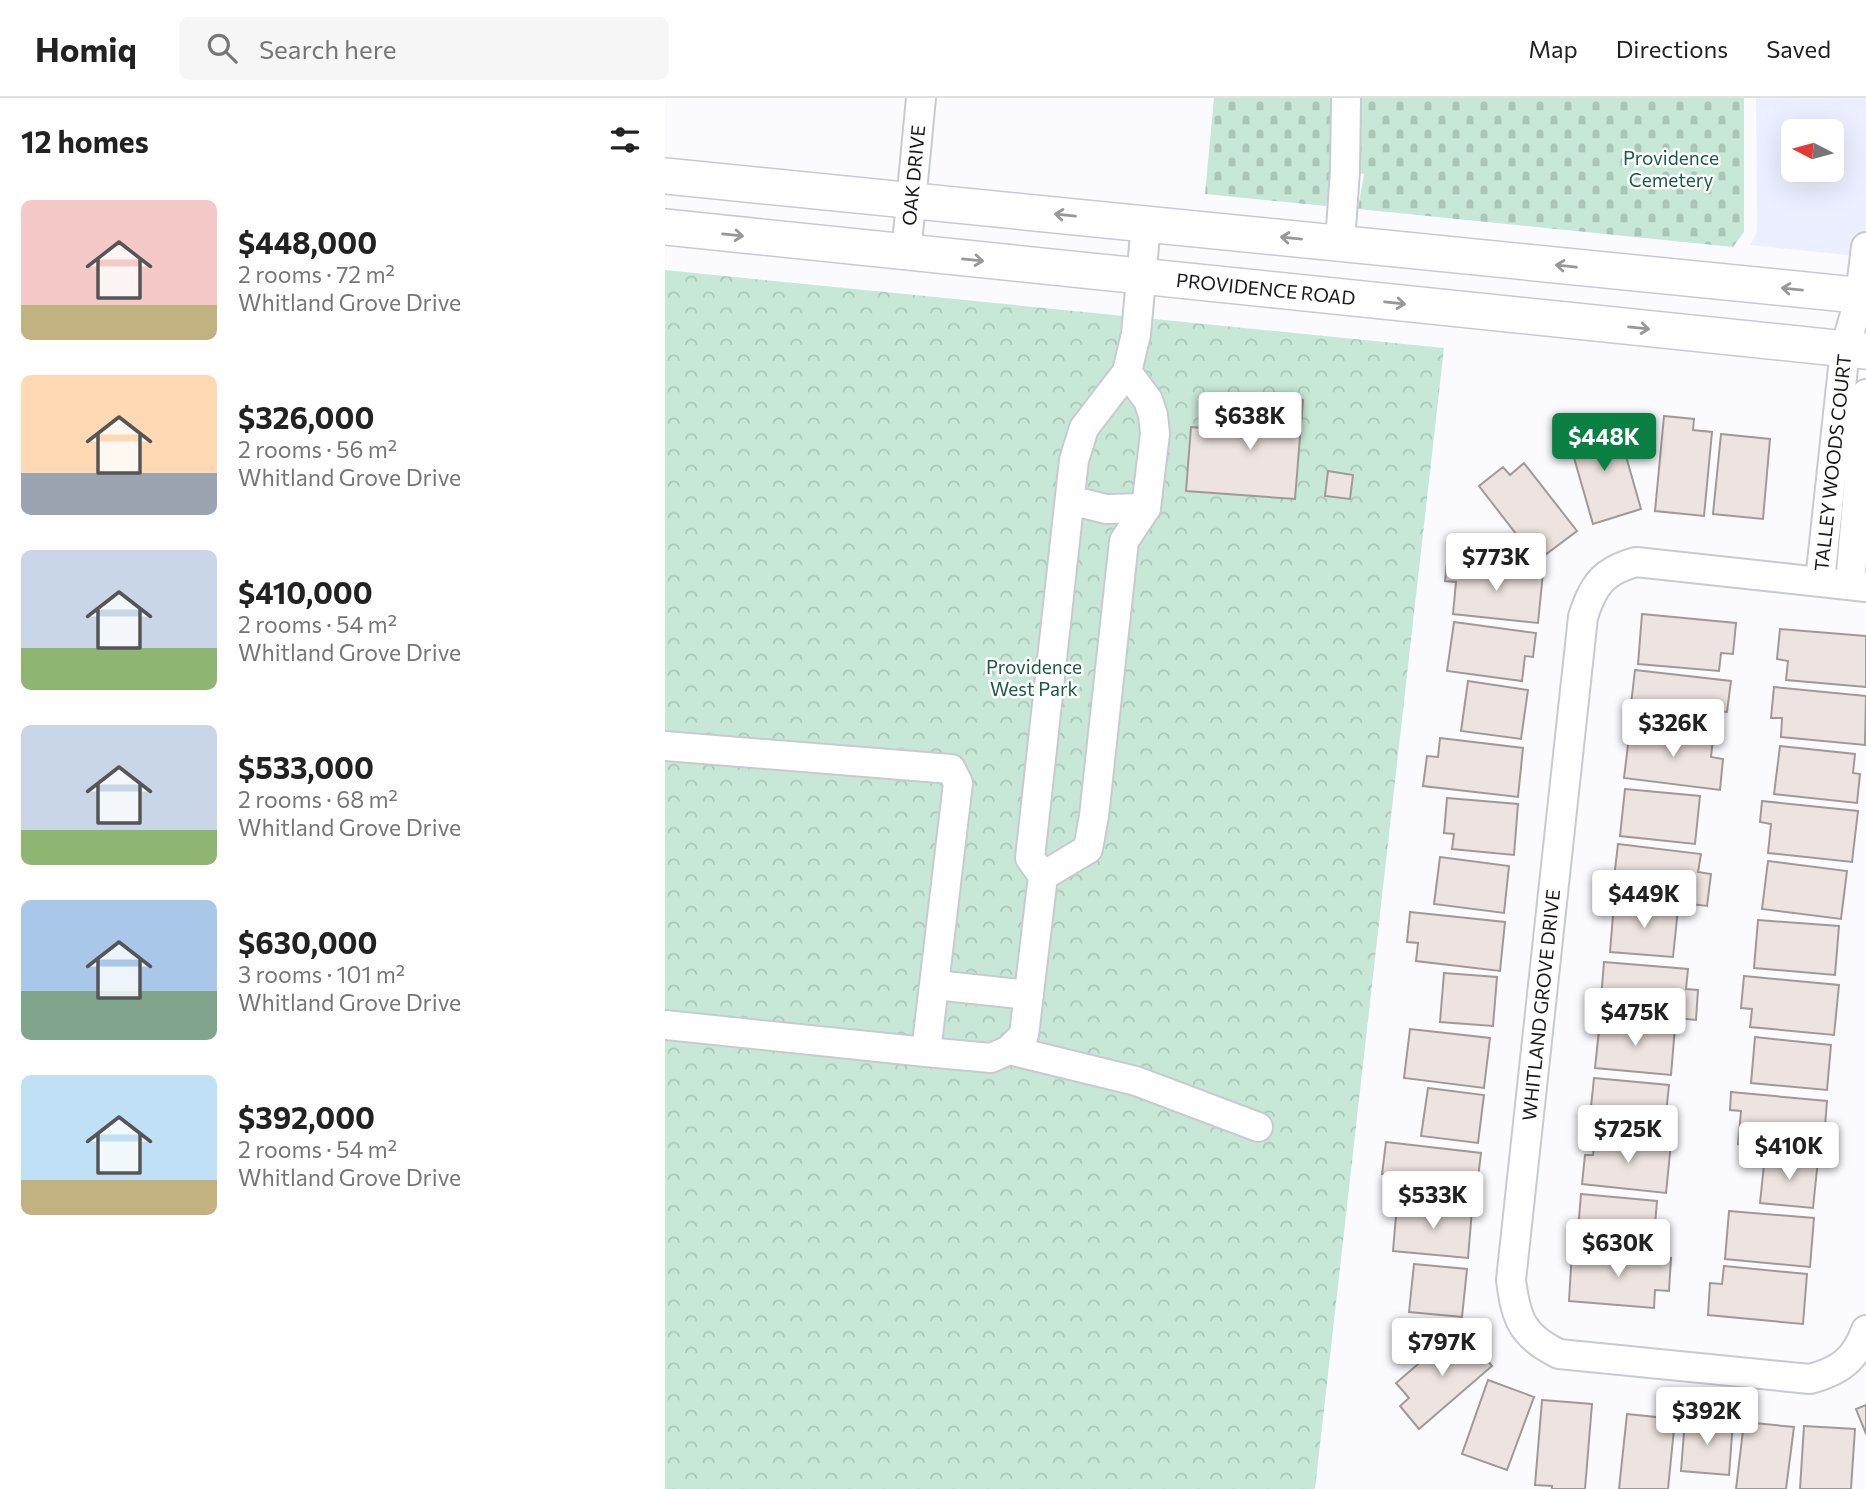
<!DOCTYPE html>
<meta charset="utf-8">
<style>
body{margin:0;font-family:Commissioner,sans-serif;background:#f6f6f6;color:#222;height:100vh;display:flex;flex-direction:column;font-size:26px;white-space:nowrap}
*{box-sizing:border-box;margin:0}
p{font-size:23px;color:#767676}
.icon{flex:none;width:38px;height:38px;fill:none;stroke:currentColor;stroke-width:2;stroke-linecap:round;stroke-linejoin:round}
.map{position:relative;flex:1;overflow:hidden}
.drawer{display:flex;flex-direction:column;background:#fff;width:665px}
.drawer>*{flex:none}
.needle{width:46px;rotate:276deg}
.fabs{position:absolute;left:1116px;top:21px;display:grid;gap:14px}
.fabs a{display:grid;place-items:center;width:63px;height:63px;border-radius:10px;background:#fff;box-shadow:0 7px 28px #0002;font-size:35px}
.price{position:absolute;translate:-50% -60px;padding:0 16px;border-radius:7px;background:#fff;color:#222;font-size:23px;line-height:46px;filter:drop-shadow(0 2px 4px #0008)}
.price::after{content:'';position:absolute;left:50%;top:42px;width:21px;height:16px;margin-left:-10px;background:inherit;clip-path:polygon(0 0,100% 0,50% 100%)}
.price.current{background:#0b8043;color:#fff}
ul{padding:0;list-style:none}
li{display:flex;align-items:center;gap:21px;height:175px;padding:0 21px}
li span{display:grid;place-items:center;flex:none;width:196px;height:140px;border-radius:10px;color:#555}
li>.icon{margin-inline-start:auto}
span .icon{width:84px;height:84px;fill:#fffc;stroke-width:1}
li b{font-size:30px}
h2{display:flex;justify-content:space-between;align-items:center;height:84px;padding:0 21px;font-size:30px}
header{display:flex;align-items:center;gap:42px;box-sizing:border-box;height:98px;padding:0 35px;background:#fff;border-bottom:2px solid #e0e0e0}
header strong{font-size:33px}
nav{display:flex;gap:38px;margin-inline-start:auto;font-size:24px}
.search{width:490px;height:63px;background:#f6f6f6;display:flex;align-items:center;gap:18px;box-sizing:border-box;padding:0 24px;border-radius:10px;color:#767676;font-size:26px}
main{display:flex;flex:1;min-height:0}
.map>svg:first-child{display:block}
</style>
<header>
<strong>Homiq</strong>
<div class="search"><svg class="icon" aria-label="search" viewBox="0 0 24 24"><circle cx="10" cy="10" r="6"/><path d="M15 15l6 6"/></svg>Search here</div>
<nav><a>Map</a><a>Directions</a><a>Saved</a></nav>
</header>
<main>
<section class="drawer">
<h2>12 homes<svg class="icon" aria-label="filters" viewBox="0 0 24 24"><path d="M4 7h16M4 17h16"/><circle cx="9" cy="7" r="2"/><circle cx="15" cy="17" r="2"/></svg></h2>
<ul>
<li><span style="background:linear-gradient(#f6c9c9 75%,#c2b280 0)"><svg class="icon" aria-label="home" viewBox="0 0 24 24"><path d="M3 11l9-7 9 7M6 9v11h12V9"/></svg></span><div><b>$448,000</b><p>2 rooms · 72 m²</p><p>Whitland Grove Drive</p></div></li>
<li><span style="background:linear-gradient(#ffd9b3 70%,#9aa5b1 0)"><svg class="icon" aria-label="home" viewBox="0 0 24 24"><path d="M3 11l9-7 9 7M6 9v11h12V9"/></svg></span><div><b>$326,000</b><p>2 rooms · 56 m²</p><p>Whitland Grove Drive</p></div></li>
<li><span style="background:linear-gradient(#c9d6e8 70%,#8fb573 0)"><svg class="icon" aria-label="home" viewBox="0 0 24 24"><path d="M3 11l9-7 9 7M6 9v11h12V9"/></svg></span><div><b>$410,000</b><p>2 rooms · 54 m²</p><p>Whitland Grove Drive</p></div></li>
<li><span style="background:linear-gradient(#c9d6e8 75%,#8fb573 0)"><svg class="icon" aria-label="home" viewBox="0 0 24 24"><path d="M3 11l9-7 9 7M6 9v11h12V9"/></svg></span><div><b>$533,000</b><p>2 rooms · 68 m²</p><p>Whitland Grove Drive</p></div></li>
<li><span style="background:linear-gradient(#a9c7e8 65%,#7fa58c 0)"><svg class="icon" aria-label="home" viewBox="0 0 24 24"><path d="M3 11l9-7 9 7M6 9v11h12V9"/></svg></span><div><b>$630,000</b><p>3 rooms · 101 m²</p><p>Whitland Grove Drive</p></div></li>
<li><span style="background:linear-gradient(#bfe0f5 75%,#c2b280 0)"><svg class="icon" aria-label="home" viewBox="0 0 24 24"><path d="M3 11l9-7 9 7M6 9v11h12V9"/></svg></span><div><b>$392,000</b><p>2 rooms · 54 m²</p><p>Whitland Grove Drive</p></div></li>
</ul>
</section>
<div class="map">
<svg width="1201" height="1391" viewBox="0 0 1201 1391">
<defs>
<pattern id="forest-crowns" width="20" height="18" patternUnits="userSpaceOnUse" patternTransform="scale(1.75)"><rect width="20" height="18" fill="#c7e8d7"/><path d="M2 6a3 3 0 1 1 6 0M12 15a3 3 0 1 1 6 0" fill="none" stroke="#aac6b8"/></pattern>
<pattern id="cemetery-stones" width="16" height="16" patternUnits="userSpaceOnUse" patternTransform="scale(1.75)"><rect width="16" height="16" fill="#c7e8d7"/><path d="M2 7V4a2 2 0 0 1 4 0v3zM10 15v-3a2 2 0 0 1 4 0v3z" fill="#aac6b8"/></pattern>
</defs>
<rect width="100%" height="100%" fill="#fbfbff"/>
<path fill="#ecefff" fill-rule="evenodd" d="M1091 0H1201V159L1085 147 1092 134ZM1129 33H1167V72H1129Z"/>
<path fill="url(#forest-crowns)" d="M0 172 779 250 650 1391H0Z"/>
<path fill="url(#cemetery-stones)" d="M549 0H1079V134L1068 149 693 111 699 76 667 71 661 108 540 96Z"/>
<path fill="#ede3e0" stroke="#a29996" stroke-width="2" d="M580 298 638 302 630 401 521 393 526 329 577 333Z
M999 318 1029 321 1028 332 1047 334 1039 418 990 413Z
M921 326 924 338 953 330 976 411 928 426 901 332Z
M1056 336 1105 341 1098 421 1048 416Z
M859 365 912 433 872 463 814 388 838 369 845 377Z
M663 373 688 377 685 401 660 398Z
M782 465 878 475 873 525 788 516 791 484 780 483Z
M977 516 1071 525 1068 556 1056 555 1054 573 973 566Z
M789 524 871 535 868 559 860 558 857 583 782 573Z
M1115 531 1201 538V589L1121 582 1123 563 1112 561Z
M970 572 1066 583 1062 614 1051 613 1049 633 964 623Z
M803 583 863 592 856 641 796 633Z
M1109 589 1201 598 1200 647 1116 639 1117 620H1106Z
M965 630 1048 640 1046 659 1058 661 1055 692 959 680Z
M775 640 858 650 853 699 758 688 762 658 773 659Z
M1115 648 1190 656 1188 675 1195 676 1192 705 1109 696Z
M960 691 1035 698 1030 746 955 738Z
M782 700 853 706 849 757 787 751 789 736 779 735Z
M1097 703 1193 713 1187 764 1103 755 1106 726 1095 724Z
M953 746 1036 756 1033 774 1046 776 1042 808 947 797Z
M775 759 844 768 839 815 769 806Z
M1103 763 1182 773 1176 821 1097 811Z
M949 805 1013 811 1008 859 945 854Z
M745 814 840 824 835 873 751 863 753 845 742 844Z
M1093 822 1174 828 1170 877 1089 870Z
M939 864 1023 871 1021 891 1033 892 1031 922 935 913Z
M779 875 832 879 828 928 775 924Z
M1079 878 1174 887 1169 937 1085 929 1087 911 1076 910Z
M935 922 1010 929 1006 977 930 970Z
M745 931 825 940 819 990 739 980Z
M1090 939 1166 947 1162 992 1086 985Z
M929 980 1004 987 999 1035 924 1028Z
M763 990 819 997 813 1045 756 1038Z
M1066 994 1162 1003 1158 1054 1073 1046 1076 1013 1065 1012Z
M930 1038 1006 1045 1001 1095 917 1086 920 1057H928Z
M721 1044 816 1055 810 1104 727 1095 729 1077 717 1076Z
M1100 1057 1153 1062 1148 1110 1095 1105Z
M916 1096 992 1103 988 1151 912 1144Z
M732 1106 807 1112 803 1160 728 1153Z
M1064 1113 1149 1120 1145 1169 1060 1161Z
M907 1153 1006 1160 1004 1193 990 1192 989 1210 904 1203Z
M749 1166 802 1171 797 1219 744 1214Z
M1059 1168 1142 1176 1138 1226 1043 1217 1045 1185 1057 1186Z
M795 1230 827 1268 754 1331 735 1308 744 1300 731 1285Z
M823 1282 869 1299 842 1372 797 1356Z
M877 1302 927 1306 920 1391H887V1388L870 1387Z
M1201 1307V1336L1191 1311Z
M962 1316 1010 1321 1003 1391H954Z
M1020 1321 1068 1324 1064 1377 1016 1373Z
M1079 1324 1129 1329 1121 1391H1071Z
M1139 1328 1190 1331 1186 1391H1135Z"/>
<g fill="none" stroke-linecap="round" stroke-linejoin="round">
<defs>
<g id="minor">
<path d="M675 144 680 73 681 0"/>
<path id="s1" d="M241 156 256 0"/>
<path d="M405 402 441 411 481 410"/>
<path id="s2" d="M1155 483 1180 251 1195 198 1201 149"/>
<path d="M1185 487 1201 296"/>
<path d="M1201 489 971 464C938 473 928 487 918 519L846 1182C851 1221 857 1238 894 1256L1145 1281C1175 1273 1190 1262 1201 1232"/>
<path d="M0 648 286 671 293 685 261 954 326 960 344 952 359 937 378 778 423 751 429 718 459 443 481 410 490 336 488 317 483 302 462 274"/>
<path d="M378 778 365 760 409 362 419 330 462 274 471 236 481 126"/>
<path d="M271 887 364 897"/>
<path d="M0 927 261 954"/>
<path d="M344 952 471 983 593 1029"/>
</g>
<g id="major">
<path d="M0 78 1201 198"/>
<path id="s3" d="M0 129 1201 253"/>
</g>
</defs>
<use href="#minor" stroke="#c8cad2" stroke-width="32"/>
<use href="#major" stroke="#c8cad2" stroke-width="38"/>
<use href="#minor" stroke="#fff" stroke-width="28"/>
<use href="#major" stroke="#fff" stroke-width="35"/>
</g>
<defs><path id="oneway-shaft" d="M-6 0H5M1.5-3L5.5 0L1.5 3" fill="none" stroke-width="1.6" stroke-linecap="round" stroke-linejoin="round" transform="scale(1.75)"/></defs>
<g stroke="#989899">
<use href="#oneway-shaft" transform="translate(400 117) rotate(-174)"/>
<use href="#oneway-shaft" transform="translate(68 137) rotate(6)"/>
<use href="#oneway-shaft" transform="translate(626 140) rotate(-174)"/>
<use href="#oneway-shaft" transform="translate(308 162) rotate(6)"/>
<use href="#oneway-shaft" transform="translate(901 168) rotate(-174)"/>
<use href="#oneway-shaft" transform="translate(1127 191) rotate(-174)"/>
<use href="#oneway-shaft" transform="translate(730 205) rotate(6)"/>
<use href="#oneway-shaft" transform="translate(974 230) rotate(6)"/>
</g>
<g text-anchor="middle" stroke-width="5" stroke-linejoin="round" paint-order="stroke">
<g font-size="19" fill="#1a5b42" stroke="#fff">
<text x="1006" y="67">Providence<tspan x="1006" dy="22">Cemetery</tspan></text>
<text x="369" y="576">Providence<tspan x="369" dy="22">West Park</tspan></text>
</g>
<g font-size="19" fill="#1a1a1d" stroke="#fff">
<text dy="7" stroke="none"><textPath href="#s1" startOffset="79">OAK DRIVE</textPath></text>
<text dy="7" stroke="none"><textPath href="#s3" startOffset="604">PROVIDENCE ROAD</textPath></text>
<text dy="7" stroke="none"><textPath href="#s2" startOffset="119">TALLEY WOODS COURT</textPath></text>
<text transform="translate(876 907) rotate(-84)" y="7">WHITLAND GROVE DRIVE</text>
</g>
</g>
</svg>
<div class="fabs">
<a><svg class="needle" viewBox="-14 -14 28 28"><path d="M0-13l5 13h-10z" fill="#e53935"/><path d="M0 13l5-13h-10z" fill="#767676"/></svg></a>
</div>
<b class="price" style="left:585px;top:354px">$638K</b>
<b class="price current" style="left:939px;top:375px">$448K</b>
<b class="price" style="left:831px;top:495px">$773K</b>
<b class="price" style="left:1008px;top:661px">$326K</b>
<b class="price" style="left:979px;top:832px">$449K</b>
<b class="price" style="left:970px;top:950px">$475K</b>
<b class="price" style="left:963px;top:1067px">$725K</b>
<b class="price" style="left:1124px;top:1084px">$410K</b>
<b class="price" style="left:768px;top:1133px">$533K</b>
<b class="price" style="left:953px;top:1181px">$630K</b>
<b class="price" style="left:777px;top:1280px">$797K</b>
<b class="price" style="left:1042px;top:1349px">$392K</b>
</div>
</main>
